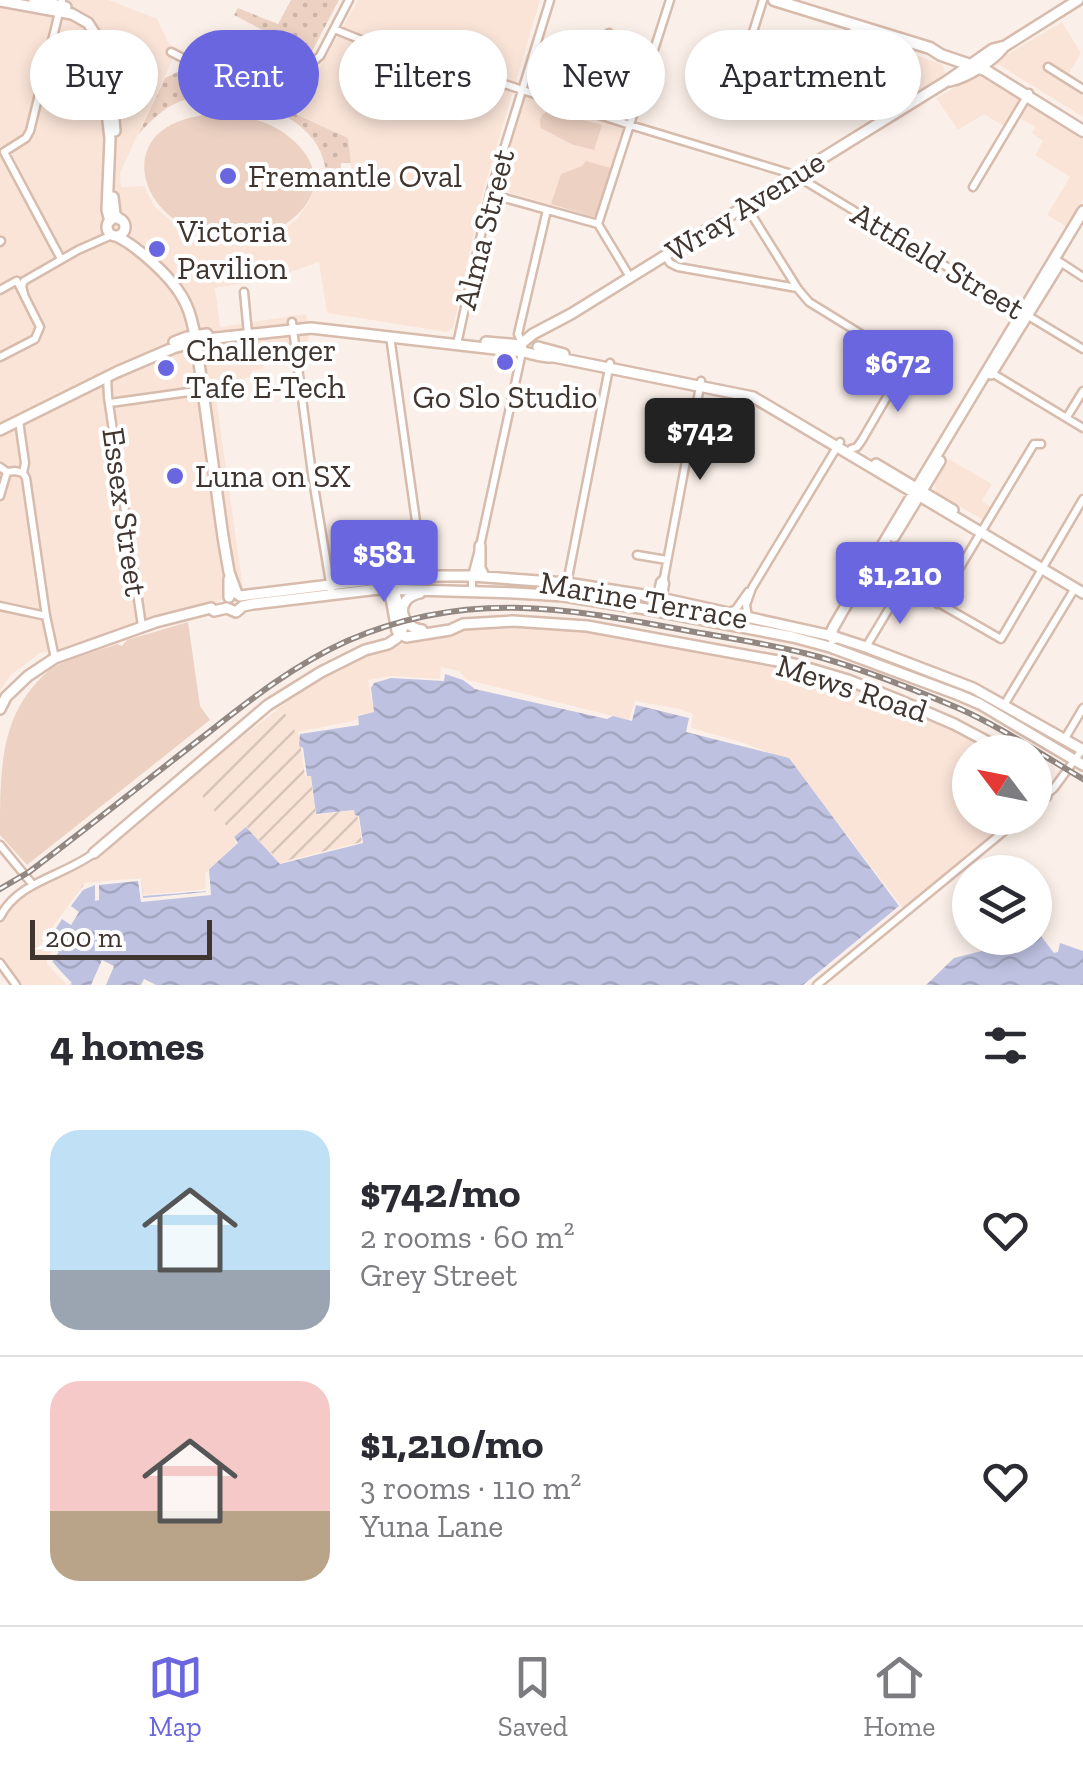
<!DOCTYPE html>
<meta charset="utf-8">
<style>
body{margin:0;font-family:"Zilla Slab",serif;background:#f2f2f3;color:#2b2b33;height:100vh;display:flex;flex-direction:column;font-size:38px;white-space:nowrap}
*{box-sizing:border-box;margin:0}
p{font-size:32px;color:#7c7c81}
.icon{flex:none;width:55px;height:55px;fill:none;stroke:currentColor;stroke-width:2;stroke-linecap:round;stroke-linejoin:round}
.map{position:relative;height:985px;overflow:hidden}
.side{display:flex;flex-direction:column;background:#fff;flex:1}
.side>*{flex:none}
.banner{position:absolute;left:30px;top:30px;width:1025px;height:90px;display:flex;gap:20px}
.needle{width:65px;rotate:302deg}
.fabs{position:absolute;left:952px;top:735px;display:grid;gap:20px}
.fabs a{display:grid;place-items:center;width:100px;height:100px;border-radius:50%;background:#fff;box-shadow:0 5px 15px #0003;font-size:50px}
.scale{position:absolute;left:30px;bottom:25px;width:182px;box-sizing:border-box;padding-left:10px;border:5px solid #40352f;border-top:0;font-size:28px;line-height:35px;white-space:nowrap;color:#40352f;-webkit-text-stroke:8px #fff;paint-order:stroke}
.price{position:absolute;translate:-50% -85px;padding:0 22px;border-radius:10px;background:#6a66df;color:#fff;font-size:32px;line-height:65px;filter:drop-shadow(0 2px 5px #0008)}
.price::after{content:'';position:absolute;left:50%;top:60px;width:30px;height:22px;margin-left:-15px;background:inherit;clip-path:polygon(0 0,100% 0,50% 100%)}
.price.selected{background:#222;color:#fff}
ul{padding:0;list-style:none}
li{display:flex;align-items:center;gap:30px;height:250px;padding:0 50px}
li+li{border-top:2px solid #e1e1e2}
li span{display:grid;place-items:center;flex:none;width:280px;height:200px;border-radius:30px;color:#555}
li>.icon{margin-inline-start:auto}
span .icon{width:120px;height:120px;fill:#fffc;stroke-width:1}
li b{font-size:42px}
h2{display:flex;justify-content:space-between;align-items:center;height:120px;padding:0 50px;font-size:42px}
.chip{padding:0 35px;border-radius:45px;background:#fff;box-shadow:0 5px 15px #0003;font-size:35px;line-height:90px}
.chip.selected{background:#6a66df;color:#fff}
.tabs{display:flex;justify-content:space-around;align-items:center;height:140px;border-top:2px solid #e1e1e2;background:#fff;font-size:28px;color:#7c7c81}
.tabs a{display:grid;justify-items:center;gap:5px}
.tabs .selected{color:#6a66df}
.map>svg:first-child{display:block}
</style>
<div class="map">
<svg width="1083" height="985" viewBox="0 0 1083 985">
<defs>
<pattern id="industrial-furrows" width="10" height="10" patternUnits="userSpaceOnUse" patternTransform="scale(2.5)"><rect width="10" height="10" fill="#fae4d8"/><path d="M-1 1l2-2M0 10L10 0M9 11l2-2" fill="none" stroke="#d7c4ba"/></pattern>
<pattern id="grass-dots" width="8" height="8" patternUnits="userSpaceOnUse" patternTransform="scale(2.5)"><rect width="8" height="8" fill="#edd2c3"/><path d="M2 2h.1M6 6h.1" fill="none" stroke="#ccb5a8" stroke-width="1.8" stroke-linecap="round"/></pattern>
<pattern id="water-waves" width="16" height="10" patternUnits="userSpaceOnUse" patternTransform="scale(2.5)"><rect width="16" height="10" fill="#bec1e0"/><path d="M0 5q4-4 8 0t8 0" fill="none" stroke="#a4a6c0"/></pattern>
</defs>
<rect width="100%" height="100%" fill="#fbf0e9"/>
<path fill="#fae4d8" d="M0 0H109L157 19 169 44 178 48 120 173 121 187 144 186 154 206 177 226 188 231 221 239 258 237 281 231 297 219 310 200 315 174H352L348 138 257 95 320 67 358 0H540L483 192 453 328 447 332 327 313 319 262 271 279 215 288 220 327 306 314 310 334 306 347 262 353 263 369 252 371V377L214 384 243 588 214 604 118 638 40 653 11 675 0 690Z
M1062 22 1081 53 1065 80 1083 91V117L996 63V61Z
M613 31 651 43 627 119 589 107Z
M914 54 943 65 945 74 873 119 855 90 873 78 869 71 882 64 887 71Z
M979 74 1083 139V200L1067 227 1047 215 1070 177 1035 155 1043 141 1032 133 1035 127 1016 116 1008 129 984 114 958 130 936 98Z
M526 95 623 128 596 215 593 217 501 190 499 185Z
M949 459 992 484 982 501 991 507 983 520 936 492 934 483Z
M568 621 626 629 817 666 910 701 1001 744 1011 752H970V818H1025L908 915 792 763 788 760 744 743 691 728 693 714 680 709 635 701 629 720 467 680 459 671 441 667 440 679 391 676 368 680 374 712 358 715 357 720 298 732 305 776H311L315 817 357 810 362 841 280 863 245 828 234 838 236 844 206 872 208 889 143 895 141 881 84 889 48 942 60 952 52 962 74 983 71 985H10L0 974V909L91 860 214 759 324 673 365 655 462 628Z"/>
<path fill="url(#industrial-furrows)" d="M283 712 293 722 295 734H299L305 776H310L316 815 356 810 362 842 280 862 246 826 234 835 195 787Z"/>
<path fill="url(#grass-dots)" d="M291 0H339L310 55 234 15 238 8 278 24Z
M188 67 207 73 348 138 351 163H341V174H327C324 161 321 149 312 138 287 106 219 86 181 101 163 108 150 121 138 135L165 78Z"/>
<path fill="#edd2c3" d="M548 111 602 125 594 150 571 144 541 128C539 119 540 115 548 111Z
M218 114C246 115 275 122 295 142 343 187 292 235 242 238 139 244 97 118 218 114Z
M586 161 611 168 596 215 593 217 551 204 561 174 582 166Z
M188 622 200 706 210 720 27 865 0 835C0 766 0 710 52 668 71 657 96 652 117 644L122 646 127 640Z"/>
<path fill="url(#water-waves)" d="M445 674 463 680 475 689 607 719 613 716 632 721 636 705 689 718 686 732 789 758 899 906 803 985H156L144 979 141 985H106L114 966 102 960 91 985H72L52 961 59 952 47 943 83 885 141 878 143 896 208 891 205 873 238 843 234 837 246 827 280 864 363 843 359 816 355 815 354 810 316 814 311 776H307L303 748 299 746 300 734 359 725 358 716 374 712 371 688 374 683 391 678 444 681Z
M1041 936 1054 953 1058 952 1060 943 1083 951V985H926L954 958Z"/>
<path fill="#fbf0e9" d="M209 869 211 895 141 902 138 881 99 885V900L95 901V885L83 890 71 906 79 912 71 925 62 919 46 942 58 952 52 962 72 983 67 985 47 964V960L52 953 43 946V940L85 883 141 878 143 898 206 892 205 873Z"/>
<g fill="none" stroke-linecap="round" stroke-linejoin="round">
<defs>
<path id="street" d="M334 29 364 41 415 55 630 125 795 175 1083 349
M748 48 763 0
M171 52C192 62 231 86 254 84 273 82 297 70 314 61L320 56 349 0
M1048 67 1083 89
M837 85 855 25
M61 100 100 78
M585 109 609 33
M4 152 26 138 30 131 62 0
M4 152 61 259
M973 187 1029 93
M490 194 598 224 630 277
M746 206 798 289 809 302 903 360 902 371 862 440 857 447 851 449
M598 224 670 0
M0 242 1 241
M665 256 670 263 678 267 797 288
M1060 262 1083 277
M0 290 16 281
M244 292 248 334
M24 294 22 286 24 281 78 250 112 235
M292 322 312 474 332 595
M390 336 421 557 432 575
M522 343 518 334 547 210
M457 344 490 194 550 0
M0 357 35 339 40 327 17 281
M992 373 1083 428
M107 376 108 397 142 626
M110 403 203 390
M1067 417 1083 391
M19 421 25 463 23 473 26 478 46 616 55 658
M0 467 7 472 15 471 23 473
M0 496 7 472
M637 555 667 560
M871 564 1001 639 1083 499
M567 583 610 363
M472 590V576L480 546 522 352
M938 604 1034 444H1041
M0 606 46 616
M654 611 660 582 663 579
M660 612 665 584 664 578 701 381
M730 612 736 609 748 592
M748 617 746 605 752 588 840 442
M866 647 902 587
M1004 705 1075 588
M1064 740 1083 708
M1035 805 1054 788 1082 750
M0 845 33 885
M0 917C18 881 64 876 94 853
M0 963 16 985
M817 985 1020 818"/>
<path id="secondary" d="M34 0 66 7
M0 1 72 14 88 23 99 40 110 139 107 210 110 221
M950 81C968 77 991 62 1003 48
M111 87 115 131
M113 197 115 214 119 219
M107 227a9 9 0 1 1 18 0a9 9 0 1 1-18 0Z
M116 236C137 246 169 275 181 295 190 309 193 325 196 341L223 537 229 572 237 594
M174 342 187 337 207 334
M486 342 521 345
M538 347 564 354
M521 350 522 343 533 334 571 314 947 81 993 49 1005 46 1078 0
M991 374 1059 264
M0 430 117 372 173 348 206 339 311 328 512 351C526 350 538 358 554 357L753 397 1083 593
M876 464 953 510
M894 537 940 461
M480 546V568L484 576
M392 586 391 598 397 631 406 637 450 630 463 624 513 621 587 626 794 664 848 680 896 699 954 724 1007 752
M420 593C394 598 399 627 422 630
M240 596 404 576H472L567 583 656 597 832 636 866 647 973 688 1083 750
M229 597V579
M833 639 832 630 841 614 1083 211
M0 709 6 697 28 676 55 658 156 622 211 608 214 611 227 608 236 612 243 606 253 604 379 589 515 593 564 596 646 609 793 637 830 647 959 695 980 704 1083 765
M1035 783 1046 796
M94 853 268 705 321 672 365 650 388 644 397 638 403 628 402 622 394 589"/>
<path id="primary" d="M774 0 930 48 941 55 985 70 1083 131"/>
</defs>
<use href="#street" stroke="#d7bbac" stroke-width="11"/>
<use href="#secondary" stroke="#d7bbac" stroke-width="14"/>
<use href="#primary" stroke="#d7bbac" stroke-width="15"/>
<use href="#street" stroke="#fff" stroke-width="6"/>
<use href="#secondary" stroke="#fff" stroke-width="9"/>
<use href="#primary" stroke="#fff" stroke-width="10"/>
<defs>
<path id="rail" d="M0 889 29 872C89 827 148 779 208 733 252 698 296 664 347 641 467 589 566 608 689 631 729 638 769 644 808 654 855 666 913 689 958 708 1001 727 1042 755 1083 779"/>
</defs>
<use href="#rail" stroke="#928781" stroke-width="6"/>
<use href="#rail" stroke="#fff" stroke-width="2.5" stroke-dasharray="8" stroke-linecap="butt"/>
</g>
<g fill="#6a66df" stroke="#fff" stroke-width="4">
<circle cx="228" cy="176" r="10"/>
<circle cx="157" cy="249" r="10"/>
<circle cx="505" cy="362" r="10"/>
<circle cx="166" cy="368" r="10"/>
<circle cx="175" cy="476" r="10"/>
</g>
<g text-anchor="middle" stroke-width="8" stroke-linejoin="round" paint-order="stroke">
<g font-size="32" fill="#40352f" stroke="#fff" text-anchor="start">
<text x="248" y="187">Fremantle Oval</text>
<text x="177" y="242">Victoria<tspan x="177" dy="37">Pavilion</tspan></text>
<text x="186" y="361">Challenger<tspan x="186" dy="37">Tafe E-Tech</tspan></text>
<text x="505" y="408" text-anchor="middle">Go Slo Studio</text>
<text x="195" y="487">Luna on SX</text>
</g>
<g font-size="32" fill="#40352f" stroke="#fff">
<text transform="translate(745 206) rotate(-32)" y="11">Wray Avenue</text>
<text transform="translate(484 229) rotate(-76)" y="11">Alma Street</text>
<text transform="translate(938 261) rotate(31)" y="11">Attfield Street</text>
<text transform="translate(125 512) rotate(82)" y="11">Essex Street</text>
<text transform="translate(644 600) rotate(10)" y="11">Marine Terrace</text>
<text transform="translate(852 688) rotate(18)" y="11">Mews Road</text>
</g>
</g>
</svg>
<div class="fabs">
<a><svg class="needle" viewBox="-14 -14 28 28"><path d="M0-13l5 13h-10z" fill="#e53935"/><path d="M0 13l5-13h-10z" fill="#7c7c81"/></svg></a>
<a><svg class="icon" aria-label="layers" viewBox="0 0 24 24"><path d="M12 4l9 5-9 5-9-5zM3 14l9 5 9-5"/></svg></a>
</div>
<div class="scale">200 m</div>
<b class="price" style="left:898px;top:415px">$672</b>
<b class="price selected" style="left:700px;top:483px">$742</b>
<b class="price" style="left:384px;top:605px">$581</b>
<b class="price" style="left:900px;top:627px">$1,210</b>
<div class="banner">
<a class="chip">Buy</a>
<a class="chip selected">Rent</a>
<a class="chip">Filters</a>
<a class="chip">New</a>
<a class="chip">Apartment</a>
</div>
</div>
<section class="side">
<h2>4 homes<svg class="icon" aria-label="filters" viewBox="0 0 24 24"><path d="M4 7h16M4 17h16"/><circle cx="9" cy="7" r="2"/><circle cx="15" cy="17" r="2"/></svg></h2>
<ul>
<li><span style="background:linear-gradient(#bfe0f5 70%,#9aa5b1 0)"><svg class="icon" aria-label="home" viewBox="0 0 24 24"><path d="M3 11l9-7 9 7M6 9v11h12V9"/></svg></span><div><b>$742/mo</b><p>2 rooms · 60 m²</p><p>Grey Street</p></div><svg class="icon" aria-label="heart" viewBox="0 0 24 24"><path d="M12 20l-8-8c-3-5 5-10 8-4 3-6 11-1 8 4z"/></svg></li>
<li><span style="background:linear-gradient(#f6c9c9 65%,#b9a48a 0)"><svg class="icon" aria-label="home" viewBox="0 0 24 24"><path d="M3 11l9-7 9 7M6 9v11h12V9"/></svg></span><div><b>$1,210/mo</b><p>3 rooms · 110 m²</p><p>Yuna Lane</p></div><svg class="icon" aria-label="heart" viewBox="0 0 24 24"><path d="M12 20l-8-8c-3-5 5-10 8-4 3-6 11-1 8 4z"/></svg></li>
</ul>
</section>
<nav class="tabs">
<a class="selected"><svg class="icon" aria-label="map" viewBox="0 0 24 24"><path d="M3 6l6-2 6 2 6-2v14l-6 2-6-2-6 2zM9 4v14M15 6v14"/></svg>Map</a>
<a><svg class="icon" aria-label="saved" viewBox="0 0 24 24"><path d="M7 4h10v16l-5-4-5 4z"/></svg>Saved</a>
<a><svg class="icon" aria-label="home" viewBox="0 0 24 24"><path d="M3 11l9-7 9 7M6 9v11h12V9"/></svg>Home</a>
</nav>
